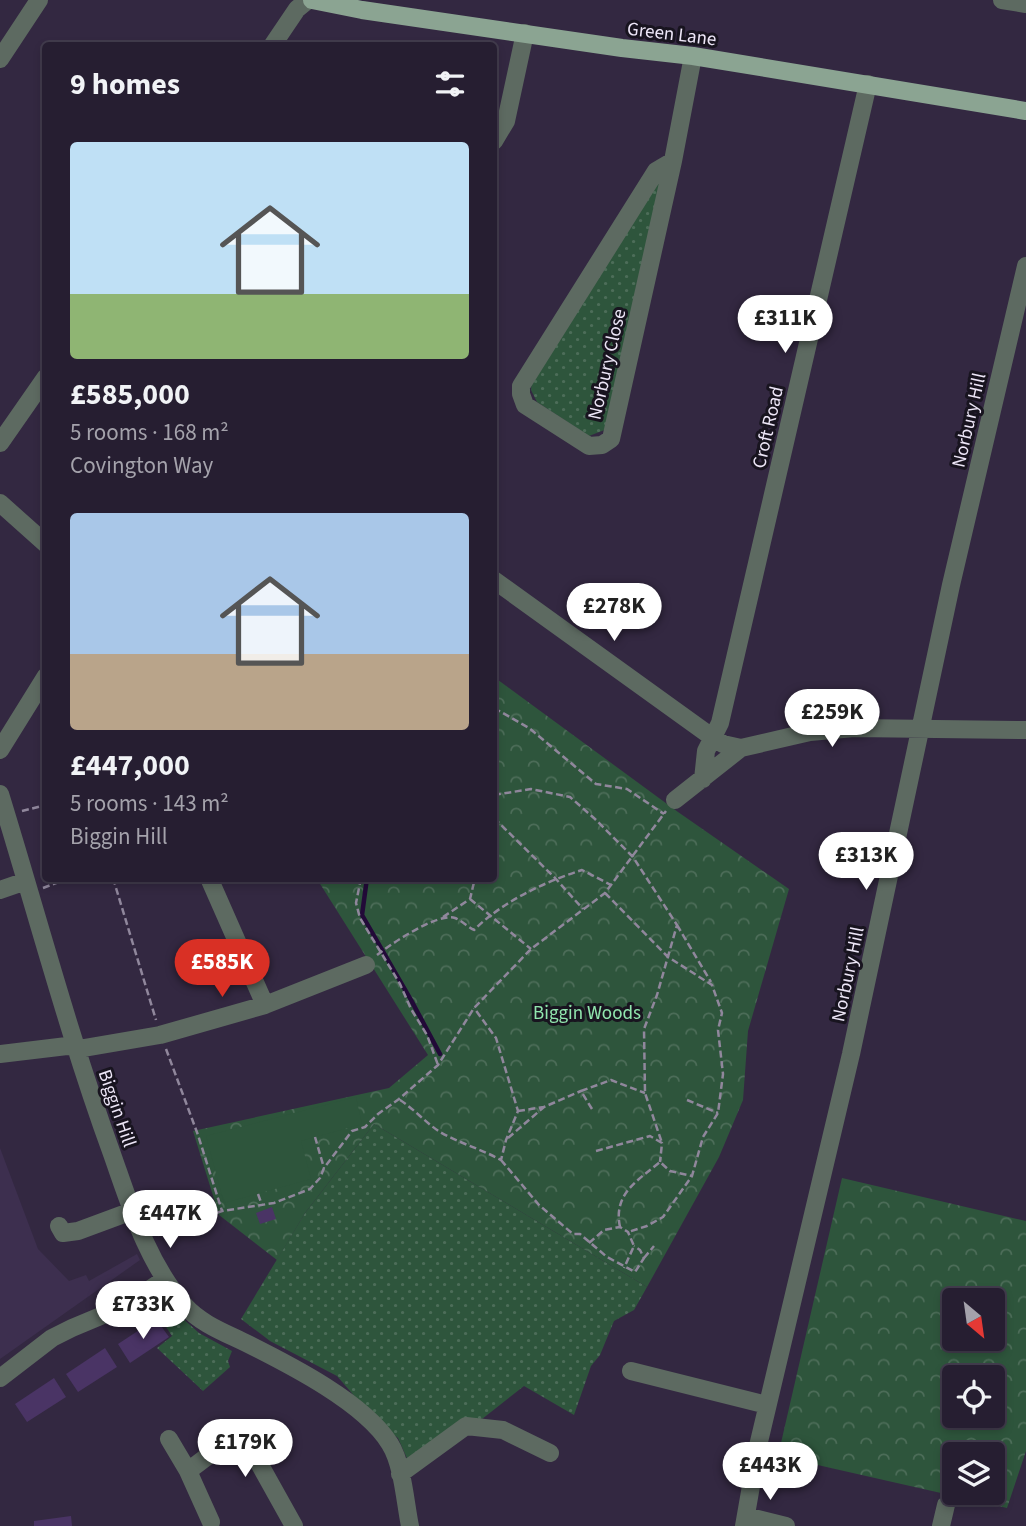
<!DOCTYPE html>
<meta charset="utf-8">
<style>
body{margin:0;font-family:"Source Sans 3",sans-serif;background:#322b3d;color:#f1f3f6;height:100vh;display:flex;flex-direction:column;font-size:26px;white-space:nowrap}
*{box-sizing:border-box;margin:0}
p{font-size:23px;color:#a4a2ab}
.icon{flex:none;width:38px;height:38px;fill:none;stroke:currentColor;stroke-width:2;stroke-linecap:round;stroke-linejoin:round}
.map{position:relative;flex:1;overflow:hidden}
.details{position:absolute;left:42px;top:42px;width:455px;height:840px;display:flex;flex-direction:column;background:#261e31;border-radius:7px;box-shadow:0 4px 10px #0003,0 0 0 2px #423c4d}
.details>*{flex:none}
.needle{width:46px;rotate:151deg}
.fabs{position:absolute;left:942px;top:1288px;display:grid;gap:14px}
.fabs a{display:grid;place-items:center;width:63px;height:63px;border-radius:7px;background:#261e31;box-shadow:0 4px 10px #0003,0 0 0 2px #423c4d;font-size:35px}
.price{position:absolute;translate:-50% -60px;padding:0 16px;border-radius:24px;background:#fff;color:#222;font-size:23px;line-height:46px;filter:drop-shadow(0 2px 4px #0008)}
.price::after{content:'';position:absolute;left:50%;top:42px;width:21px;height:16px;margin-left:-10px;background:inherit;clip-path:polygon(0 0,100% 0,50% 100%)}
.price.on{background:#d93025;color:#fff}
ul{padding:0;list-style:none}
li{display:grid;align-content:center;gap:14px;height:371px;padding:0 28px}
li span{display:grid;place-items:center;height:217px;border-radius:7px;color:#555}
li>.icon{margin-inline-start:auto}
span .icon{width:126px;height:126px;fill:#fffc;stroke-width:1}
li b{font-size:30px}
h2{display:flex;justify-content:space-between;align-items:center;height:84px;padding:0 28px;font-size:30px}
.map>svg:first-child{display:block}
</style>
<div class="map">
<svg width="1026" height="1526" viewBox="0 0 1026 1526">
<defs>
<pattern id="grass-dots" width="8" height="8" patternUnits="userSpaceOnUse" patternTransform="scale(1.75)"><rect width="8" height="8" fill="#2e553c"/><path d="M2 2h.1M6 6h.1" fill="none" stroke="#4d6d59" stroke-width="1.8" stroke-linecap="round"/></pattern>
<pattern id="park-crowns" width="20" height="18" patternUnits="userSpaceOnUse" patternTransform="scale(1.75)"><rect width="20" height="18" fill="#2e553c"/><path d="M2 6a3 3 0 1 1 6 0M12 15a3 3 0 1 1 6 0" fill="none" stroke="#4d6d59"/></pattern>
</defs>
<rect width="100%" height="100%" fill="#332841"/>
<path fill="#3d2f4f" d="M0 1148 38 1249 69 1281 86 1275 89 1281 137 1254 140 1260 0 1359Z"/>
<path fill="url(#grass-dots)" d="M664 176 607 429 589 436 537 402 531 390 532 380 657 181Z
M374 1124 647 1287 634 1310 614 1321 600 1355 591 1366 574 1415 524 1386 477 1423 409 1463 398 1438 376 1421 337 1376 270 1341 241 1319 305 1213Z
M157 1301 169 1306 199 1333 232 1351 228 1361 230 1367 203 1391 157 1348 172 1336 151 1304Z"/>
<path fill="url(#park-crowns)" fill-rule="evenodd" d="M494 677 678 812 789 889 748 1031 743 1100 719 1157 647 1287 374 1124 305 1213 277 1260 219 1215 193 1131 389 1088 428 1055 317 879 494 878Z
M842 1178 1026 1221V1451L1007 1508 778 1456ZM954 1300H992V1339H954ZM954 1377H992V1416H954ZM954 1454H992V1493H954Z"/>
<path fill="#2e553c" d="M356 1097 362 1124 301 1141 311 1179 224 1203 206 1136Z"/>
<g fill="none" stroke-linecap="round" stroke-linejoin="round">
<path stroke="#220a38" stroke-width="4.5" d="M367 878 362 915 411 1000 440 1054"/>
</g>
<path fill="#4a3465" d="M272 1207 276 1219 260 1224 256 1213Z
M156 1319 169 1337 130 1363 118 1344Z
M105 1348 117 1367 78 1392 66 1374Z
M54 1378 66 1397 27 1422 15 1404Z
M71 1516 72 1526H34V1521Z"/>
<g fill="none" stroke-linecap="round" stroke-linejoin="round">
<path stroke="#90879c" stroke-width="2.5" stroke-dasharray="7 3.5" stroke-linecap="butt" d="M494 708 529 728 596 784 627 789 664 814
M494 795 531 789 570 797 595 819 633 857 677 925 657 995 644 1029 645 1093 662 1143
M22 811 46 805
M494 818 555 878 583 909
M113 878 156 1020
M361 878 356 903 360 918 400 984 411 1009 427 1035 438 1065
M43 888 69 878
M605 893 668 957 712 985 722 1013 718 1030 723 1074 718 1113 703 1137 692 1176 663 1217 647 1226 628 1232
M470 899 531 949
M443 917 470 899 475 878
M677 925 711 982
M377 955C391 944 438 912 455 918 462 921 468 927 474 930 502 902 544 882 582 870L611 885
M166 1049 198 1135 222 1211
M400 1100C414 1109 426 1123 440 1132 459 1143 481 1149 501 1160L506 1140 518 1111 496 1038 474 1008
M687 1100 718 1113
M592 1109 581 1091 611 1080 645 1093
M518 1111 544 1107
M315 1137 324 1168
M508 1138 544 1107 581 1091
M596 1151 650 1136 662 1143 660 1162
M501 1160 539 1205 573 1234H580L607 1257 635 1272 644 1258 640 1250 634 1246
M258 1194 262 1205
M620 1227C613 1194 637 1181 660 1162L670 1171 692 1176
M158 1235 222 1211 274 1203 310 1189 320 1178 324 1168 352 1131 365 1127 378 1114 399 1099 438 1065 474 1008 531 949 605 893 666 811
M589 1243 604 1230 620 1227 628 1232 634 1246 624 1268
M644 1258 654 1246"/>
<path stroke="#5d6a61" stroke-width="18" d="M1002 0 1026 4
M272 46 297 9 308 0
M0 59 39 0
M494 141 506 121 525 33
M673 161 611 439 602 445 589 446 525 405 521 394V386L656 171 673 161 693 56
M0 443 46 377
M0 503 46 544
M494 580 705 732 723 744 741 748
M0 750 46 676
M703 779 706 751 720 723 868 84
M0 794C37 914 69 1036 112 1154 131 1208 147 1262 185 1306 201 1324 226 1333 248 1344 290 1365 365 1403 390 1444 403 1465 405 1502 410 1526
M675 800 741 748 810 732 854 728 1026 730
M209 878 265 1005
M0 890 26 881
M0 1054 67 1046 84 1048 160 1035 265 1005 366 965
M59 1226 63 1233 78 1231 132 1211
M631 1371 767 1405
M0 1378 52 1338 72 1328 127 1305 165 1279
M169 1439 188 1471 211 1522
M188 1471 241 1431 294 1526
M400 1474 466 1426 503 1430 550 1453
M746 1516 786 1526
M744 1526 758 1446 851 1054 951 585 1026 266
M941 1526 946 1505"/>
<path stroke="#8ba492" stroke-width="18" d="M312 0 362 10 622 48 693 56 1026 111"/>
</g>
<g text-anchor="middle" stroke-width="6" stroke-linejoin="round" paint-order="stroke">
<g font-size="19" fill="#ede6f7" stroke="#18141f">
<text transform="translate(672 33) rotate(7)" y="7">Green Lane</text>
<text transform="translate(606 364) rotate(-77)" y="7">Norbury Close</text>
<text transform="translate(968 420) rotate(-77)" y="7">Norbury Hill</text>
<text transform="translate(767 427) rotate(-77)" y="7">Croft Road</text>
<text transform="translate(847 974) rotate(-78)" y="7">Norbury Hill</text>
<text transform="translate(118 1108) rotate(71)" y="7">Biggin Hill</text>
</g>
<g font-size="19" fill="#91e6ae" stroke="#18141f">
<text x="587" y="1019">Biggin Woods</text>
</g>
</g>
</svg>
<div class="fabs">
<a><svg class="needle" viewBox="-14 -14 28 28"><path d="M0-13l5 13h-10z" fill="#e53935"/><path d="M0 13l5-13h-10z" fill="#a4a2ab"/></svg></a>
<a><svg class="icon" aria-label="locate" viewBox="0 0 24 24"><circle cx="12" cy="12" r="6"/><path d="M12 2v4M12 18v4M2 12h4M18 12h4"/></svg></a>
<a><svg class="icon" aria-label="layers" viewBox="0 0 24 24"><path d="M12 4l9 5-9 5-9-5zM3 14l9 5 9-5"/></svg></a>
</div>
<b class="price" style="left:785px;top:355px">£311K</b>
<b class="price" style="left:614px;top:643px">£278K</b>
<b class="price" style="left:832px;top:749px">£259K</b>
<b class="price" style="left:866px;top:892px">£313K</b>
<b class="price on" style="left:222px;top:999px">£585K</b>
<b class="price" style="left:170px;top:1250px">£447K</b>
<b class="price" style="left:143px;top:1341px">£733K</b>
<b class="price" style="left:245px;top:1479px">£179K</b>
<b class="price" style="left:770px;top:1502px">£443K</b>
<section class="details">
<h2>9 homes<svg class="icon" aria-label="filters" viewBox="0 0 24 24"><path d="M4 7h16M4 17h16"/><circle cx="9" cy="7" r="2"/><circle cx="15" cy="17" r="2"/></svg></h2>
<ul>
<li><span style="background:linear-gradient(#bfe0f5 70%,#8fb573 0)"><svg class="icon" aria-label="home" viewBox="0 0 24 24"><path d="M3 11l9-7 9 7M6 9v11h12V9"/></svg></span><div><b>£585,000</b><p>5 rooms · 168 m²</p><p>Covington Way</p></div></li>
<li><span style="background:linear-gradient(#a9c7e8 65%,#b9a48a 0)"><svg class="icon" aria-label="home" viewBox="0 0 24 24"><path d="M3 11l9-7 9 7M6 9v11h12V9"/></svg></span><div><b>£447,000</b><p>5 rooms · 143 m²</p><p>Biggin Hill</p></div></li>
</ul>
</section>
</div>
